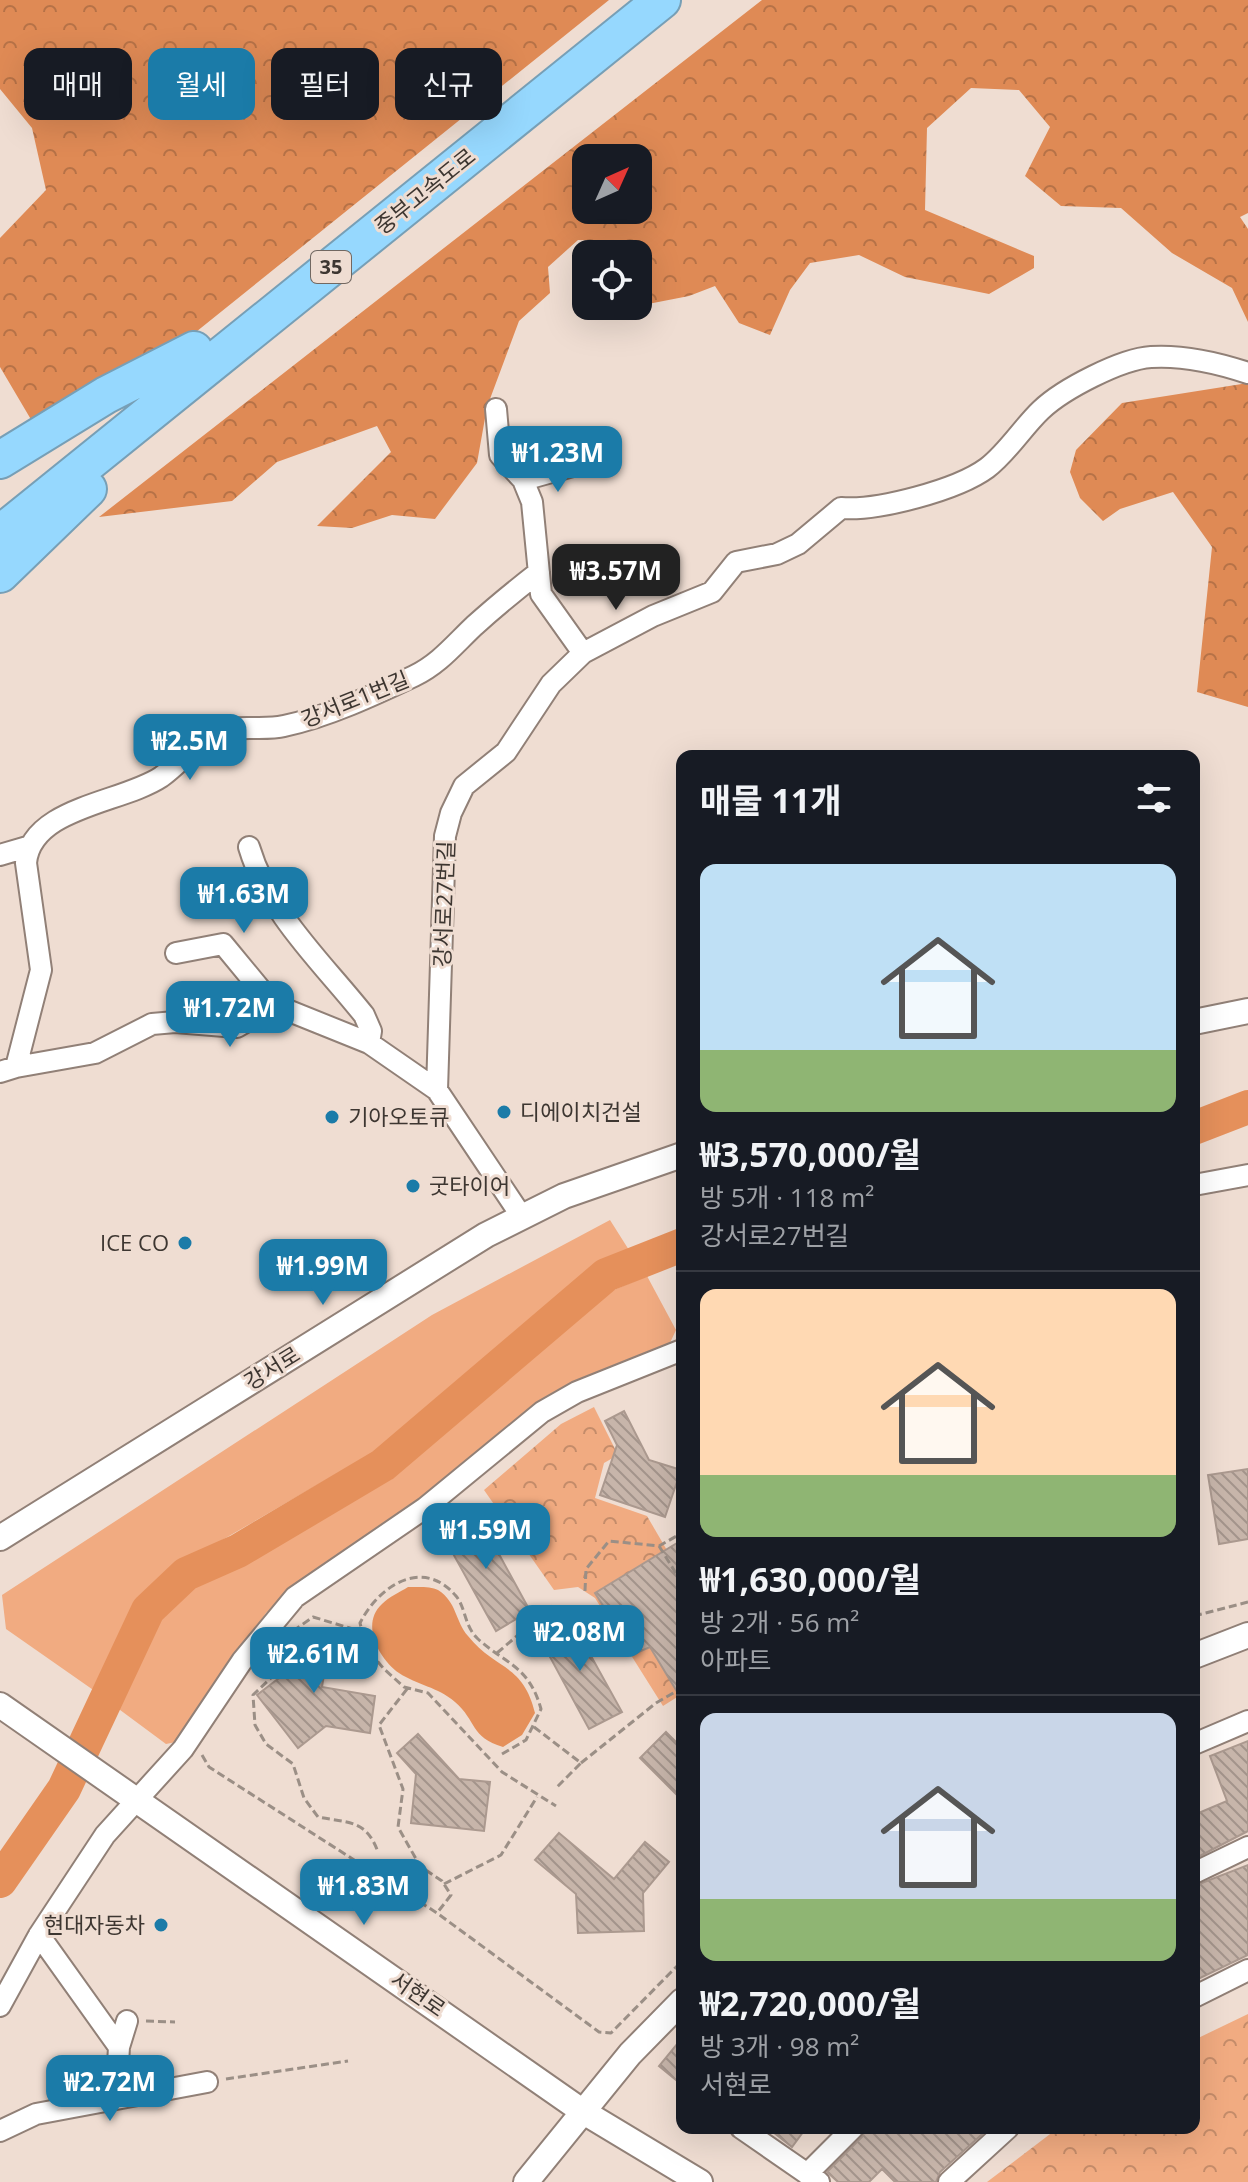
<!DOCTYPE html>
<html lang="ko">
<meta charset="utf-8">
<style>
body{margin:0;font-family:"Open Sans","Noto Sans KR",sans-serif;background:#242831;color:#f1f3f6;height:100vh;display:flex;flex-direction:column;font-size:30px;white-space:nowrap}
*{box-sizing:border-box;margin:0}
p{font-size:26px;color:#9ea1a6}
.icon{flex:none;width:44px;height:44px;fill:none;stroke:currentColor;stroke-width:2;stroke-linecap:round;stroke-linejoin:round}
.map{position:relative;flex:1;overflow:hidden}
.side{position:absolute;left:676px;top:750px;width:524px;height:1384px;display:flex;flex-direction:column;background:#171b24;border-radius:16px;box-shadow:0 8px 32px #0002}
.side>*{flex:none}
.guide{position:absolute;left:24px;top:48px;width:532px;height:72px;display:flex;gap:16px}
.needle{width:52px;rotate:45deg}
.tools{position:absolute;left:572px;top:144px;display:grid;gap:16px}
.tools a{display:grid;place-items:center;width:80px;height:80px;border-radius:16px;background:#171b24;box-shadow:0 8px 32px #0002;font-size:40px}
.price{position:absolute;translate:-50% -68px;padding:0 18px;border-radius:16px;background:#1b7ba8;color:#fff;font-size:26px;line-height:52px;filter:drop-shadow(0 2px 4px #0008)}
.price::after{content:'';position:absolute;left:50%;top:48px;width:24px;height:18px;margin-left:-12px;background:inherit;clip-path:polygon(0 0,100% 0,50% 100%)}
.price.current{background:#222;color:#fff}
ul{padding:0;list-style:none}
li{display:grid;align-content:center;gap:16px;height:424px;padding:0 24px}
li+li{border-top:2px solid #363941}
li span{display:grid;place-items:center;height:248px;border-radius:16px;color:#555}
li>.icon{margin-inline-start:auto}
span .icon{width:144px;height:144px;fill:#fffc;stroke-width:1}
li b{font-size:34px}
h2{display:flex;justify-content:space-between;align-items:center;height:96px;padding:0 24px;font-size:34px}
.chip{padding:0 28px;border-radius:16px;background:#171b24;box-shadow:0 8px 32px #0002;font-size:28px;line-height:72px}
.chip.current{background:#1b7ba8;color:#fff}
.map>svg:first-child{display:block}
</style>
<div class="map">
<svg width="1248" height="2182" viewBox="0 0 1248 2182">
<defs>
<pattern id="forest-crowns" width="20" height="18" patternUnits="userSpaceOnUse" patternTransform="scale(2)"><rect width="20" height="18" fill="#df8a55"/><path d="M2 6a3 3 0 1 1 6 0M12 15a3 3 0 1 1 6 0" fill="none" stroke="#b67247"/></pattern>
<pattern id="park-crowns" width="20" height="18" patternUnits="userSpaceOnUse" patternTransform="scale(2)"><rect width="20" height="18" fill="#f1ab81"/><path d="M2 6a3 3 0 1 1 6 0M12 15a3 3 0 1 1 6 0" fill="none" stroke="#c48c6a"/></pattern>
<pattern id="building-back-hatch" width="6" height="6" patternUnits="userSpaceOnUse" patternTransform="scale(2)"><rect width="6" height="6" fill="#c7b5aa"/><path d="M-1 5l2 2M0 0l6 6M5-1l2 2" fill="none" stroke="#a3948b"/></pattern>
</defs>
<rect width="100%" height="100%" fill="#efddd2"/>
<path fill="#f1ab81" d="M610 1220 634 1258 597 1272 379 1449 186 1561 136 1606 99 1694 6 1629 2 1595 432 1315Z
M647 1276 676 1330 669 1345 552 1393 423 1501 311 1573 266 1613 176 1742 166 1744 112 1704 138 1648 172 1595 392 1475 595 1298Z"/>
<path fill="url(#forest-crowns)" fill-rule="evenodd" d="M0 0H609L49 450 0 367V238L46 190 32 128 0 89Z
M762 0H1248V213L1240 217 1248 229V322L1232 288 1172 253 1121 208 1061 206 1025 176 1050 127 1019 90 971 88 927 128 925 210 1034 256V268L989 294 905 277 859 255 810 263 790 290 770 335 739 323 715 286 689 296 648 304 635 242 578 240 548 267 550 293 519 321 487 407 477 463 435 519 392 515 352 528 317 526 391 452 377 426 277 462 232 501 99 517ZM586 158H638V210H586Z
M1248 383V707L1197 692 1212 547 1173 492 1120 509 1103 521 1080 498 1070 472 1076 450 1122 403Z"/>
<path fill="url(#park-crowns)" d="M594 1407 618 1455 604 1463 595 1498 647 1516 682 1576V1694L663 1706 595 1598 578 1587 554 1590 484 1490 561 1424Z
M1248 2014V2182H987L1058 2128H1194V2040Z"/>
<path fill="#e5905b" d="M408 1587C417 1587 431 1586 438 1590 457 1602 455 1621 468 1636 495 1670 523 1663 535 1713L522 1735 503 1747C470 1737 477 1721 455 1702 438 1687 417 1685 399 1673 379 1659 360 1624 382 1604 389 1597 400 1592 408 1587Z"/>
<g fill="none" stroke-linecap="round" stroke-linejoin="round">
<path stroke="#e5905b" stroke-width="34" d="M1194 1128 1248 1107
M0 1881 64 1789 148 1610 186 1574 238 1551 383 1465 606 1275 682 1245"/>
</g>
<path fill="url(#building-back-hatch)" stroke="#ab998f" stroke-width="2" d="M624 1411 649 1460 681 1470 665 1517 600 1495 617 1445 605 1421Z
M1248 1469V1539L1219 1544 1208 1475Z
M476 1512 530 1611 496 1631 441 1532Z
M682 1540V1700L650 1647 634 1654 595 1593Z
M570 1618 622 1712 589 1729 537 1633Z
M293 1631 330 1637 322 1687 375 1696 370 1733 326 1726 298 1748 257 1695 287 1672Z
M666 1732 682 1748V1800L640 1758Z
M418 1734 459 1779 490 1782 484 1831 411 1823 416 1774 397 1753Z
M1248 1741V1831L1194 1859V1815L1227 1801 1210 1756Z
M559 1833 614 1879 645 1842 669 1862 643 1893 644 1931 578 1933 576 1894 535 1860Z
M1248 1865V1955L1194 1981V1886Z
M682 2038V2085L659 2066Z
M768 2128H806L792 2147Z
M866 2128H989L940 2172 936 2182H895L882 2169 869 2182H838L827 2172 862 2137Z"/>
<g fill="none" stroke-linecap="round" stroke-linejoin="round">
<defs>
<path id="minor" d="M496 409 500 455 523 480 532 502 541 594 583 653
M523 480 580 464
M249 847C269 914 321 961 364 1015L371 1031 369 1043
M0 855 27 847
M176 953 223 944 275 1007
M16 1067 95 1053 152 1024 175 1022 237 1027 271 1007 282 1008 369 1043 437 1090
M0 1072 16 1067 41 970 26 863C31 807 122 803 161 777 181 763 196 741 218 732 237 724 263 731 284 726 327 717 374 695 414 676 439 664 454 645 474 626 495 607 517 589 539 572
M1194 1185 1248 1175
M522 1217 437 1090 445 836 451 813 464 786 506 752 551 684 583 653 653 616 712 592 736 562 777 554 798 544 841 508C878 511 957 490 987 468 1007 453 1023 427 1041 410 1063 389 1121 359 1151 357 1183 355 1218 363 1248 373
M1194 1744 1248 1721
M1194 1873 1248 1847
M39 1935 119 2047
M1194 1997 1248 1970
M0 2006 39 1935 105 1835 183 1749 242 1661 295 1597 425 1508 542 1412 577 1392 682 1350
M116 2099 119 2047 127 2021
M741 2128 819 2182
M0 2131 36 2114 207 2082
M807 2174 853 2128
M949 2182 1008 2128"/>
<path id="tertiary" d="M1194 1022 1248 1011
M0 1538 486 1235 564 1196 682 1155
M1194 1656 1248 1635
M0 1705 582 2111 700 2182
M526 2182 630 2054 682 2001"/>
<path id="motorway" d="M0 460 106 395 194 350
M0 534 662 0
M0 574 88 489"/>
</defs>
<use href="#minor" stroke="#918077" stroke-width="24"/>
<use href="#tertiary" stroke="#918077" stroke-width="28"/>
<use href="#motorway" stroke="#779fb6" stroke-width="40"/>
<path stroke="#9b8f86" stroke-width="3" stroke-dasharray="8 4" stroke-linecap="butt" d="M659 1546 682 1583
M585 1591 586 1569 609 1541 659 1546 682 1533
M1194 1616 1248 1602
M293 1631 313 1617 363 1632
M286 1639 275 1674 253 1695 255 1725 266 1744 293 1764 304 1798 318 1817C348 1823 366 1819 378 1852
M497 1653 552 1606
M407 1689 379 1725 403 1789 398 1827 420 1866 442 1881 451 1895 437 1913
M534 1727 581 1763 556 1788
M502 1754 526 1740 541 1709C529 1666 507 1665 478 1639 464 1626 466 1608 456 1596 422 1556 378 1587 360 1623L367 1649 384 1669 404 1687 428 1693 502 1772 556 1806
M202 1755 209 1767 437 1913 599 2032 611 2033 682 1961
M581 1763 656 1703 682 1688
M444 1884 501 1855 537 1797
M146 2021 175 2022
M226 2079 348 2061"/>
<use href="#minor" stroke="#fff" stroke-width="20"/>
<use href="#tertiary" stroke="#fff" stroke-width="24"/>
<use href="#motorway" stroke="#96d8fe" stroke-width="36"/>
</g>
<g fill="#1b7ba8" stroke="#efddd2" stroke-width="3">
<circle cx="504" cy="1112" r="8"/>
<circle cx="332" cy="1117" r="8"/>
<circle cx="413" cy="1186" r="8"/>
<circle cx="185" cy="1243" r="8"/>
<circle cx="161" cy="1925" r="8"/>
</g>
<g text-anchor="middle" stroke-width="6" stroke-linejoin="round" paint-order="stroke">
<rect fill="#efddd2" stroke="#726861" stroke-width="2" x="311" y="251" width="40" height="32" rx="6"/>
<g font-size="20" font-weight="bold" fill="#3d3631">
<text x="331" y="274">35</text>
</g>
<g font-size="22" fill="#3d3631" stroke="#efddd2">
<text transform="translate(425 191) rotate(-39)" y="8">중부고속도로</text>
<text transform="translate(355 699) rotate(-22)" y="8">강서로1번길</text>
<text transform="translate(444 904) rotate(-88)" y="8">강서로27번길</text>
<text transform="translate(272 1368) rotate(-32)" y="8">강서로</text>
<text transform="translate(418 1994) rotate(35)" y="8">서현로</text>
</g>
<g font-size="22" fill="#3d3631" stroke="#efddd2" text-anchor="start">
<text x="520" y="1120">디에이치건설</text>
<text x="348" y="1125">기아오토큐</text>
<text x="429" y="1194">굿타이어</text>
<text x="169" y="1251" text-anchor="end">ICE CO</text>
<text x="145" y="1933" text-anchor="end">현대자동차</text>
</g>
</g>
</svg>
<div class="tools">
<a><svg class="needle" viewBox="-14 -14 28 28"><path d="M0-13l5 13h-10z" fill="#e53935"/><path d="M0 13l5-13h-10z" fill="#9ea1a6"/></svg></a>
<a><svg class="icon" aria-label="locate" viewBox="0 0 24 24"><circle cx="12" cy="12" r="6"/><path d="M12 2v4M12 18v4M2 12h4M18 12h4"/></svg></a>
</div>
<b class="price" style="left:558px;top:494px">₩1.23M</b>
<b class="price current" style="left:616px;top:612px">₩3.57M</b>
<b class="price" style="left:190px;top:782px">₩2.5M</b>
<b class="price" style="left:244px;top:935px">₩1.63M</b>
<b class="price" style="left:230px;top:1049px">₩1.72M</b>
<b class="price" style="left:323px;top:1307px">₩1.99M</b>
<b class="price" style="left:486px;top:1571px">₩1.59M</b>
<b class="price" style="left:580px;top:1673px">₩2.08M</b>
<b class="price" style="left:314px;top:1695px">₩2.61M</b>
<b class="price" style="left:364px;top:1927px">₩1.83M</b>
<b class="price" style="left:110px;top:2123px">₩2.72M</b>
<div class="guide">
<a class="chip">매매</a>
<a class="chip current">월세</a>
<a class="chip">필터</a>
<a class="chip">신규</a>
</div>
<section class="side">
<h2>매물 11개<svg class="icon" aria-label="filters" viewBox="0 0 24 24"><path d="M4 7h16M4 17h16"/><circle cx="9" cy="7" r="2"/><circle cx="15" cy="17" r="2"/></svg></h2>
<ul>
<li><span style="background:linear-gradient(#bfe0f5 75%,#8fb573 0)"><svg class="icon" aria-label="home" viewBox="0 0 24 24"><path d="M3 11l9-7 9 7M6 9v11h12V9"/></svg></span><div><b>₩3,570,000/월</b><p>방 5개 · 118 m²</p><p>강서로27번길</p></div></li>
<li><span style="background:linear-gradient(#ffd9b3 75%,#8fb573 0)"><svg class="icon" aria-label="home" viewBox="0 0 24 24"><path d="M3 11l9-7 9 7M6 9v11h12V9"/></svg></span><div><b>₩1,630,000/월</b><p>방 2개 · 56 m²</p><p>아파트</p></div></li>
<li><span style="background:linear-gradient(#c9d6e8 75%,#8fb573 0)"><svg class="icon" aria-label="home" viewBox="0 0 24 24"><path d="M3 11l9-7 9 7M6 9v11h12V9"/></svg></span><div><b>₩2,720,000/월</b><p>방 3개 · 98 m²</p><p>서현로</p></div></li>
</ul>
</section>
</div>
